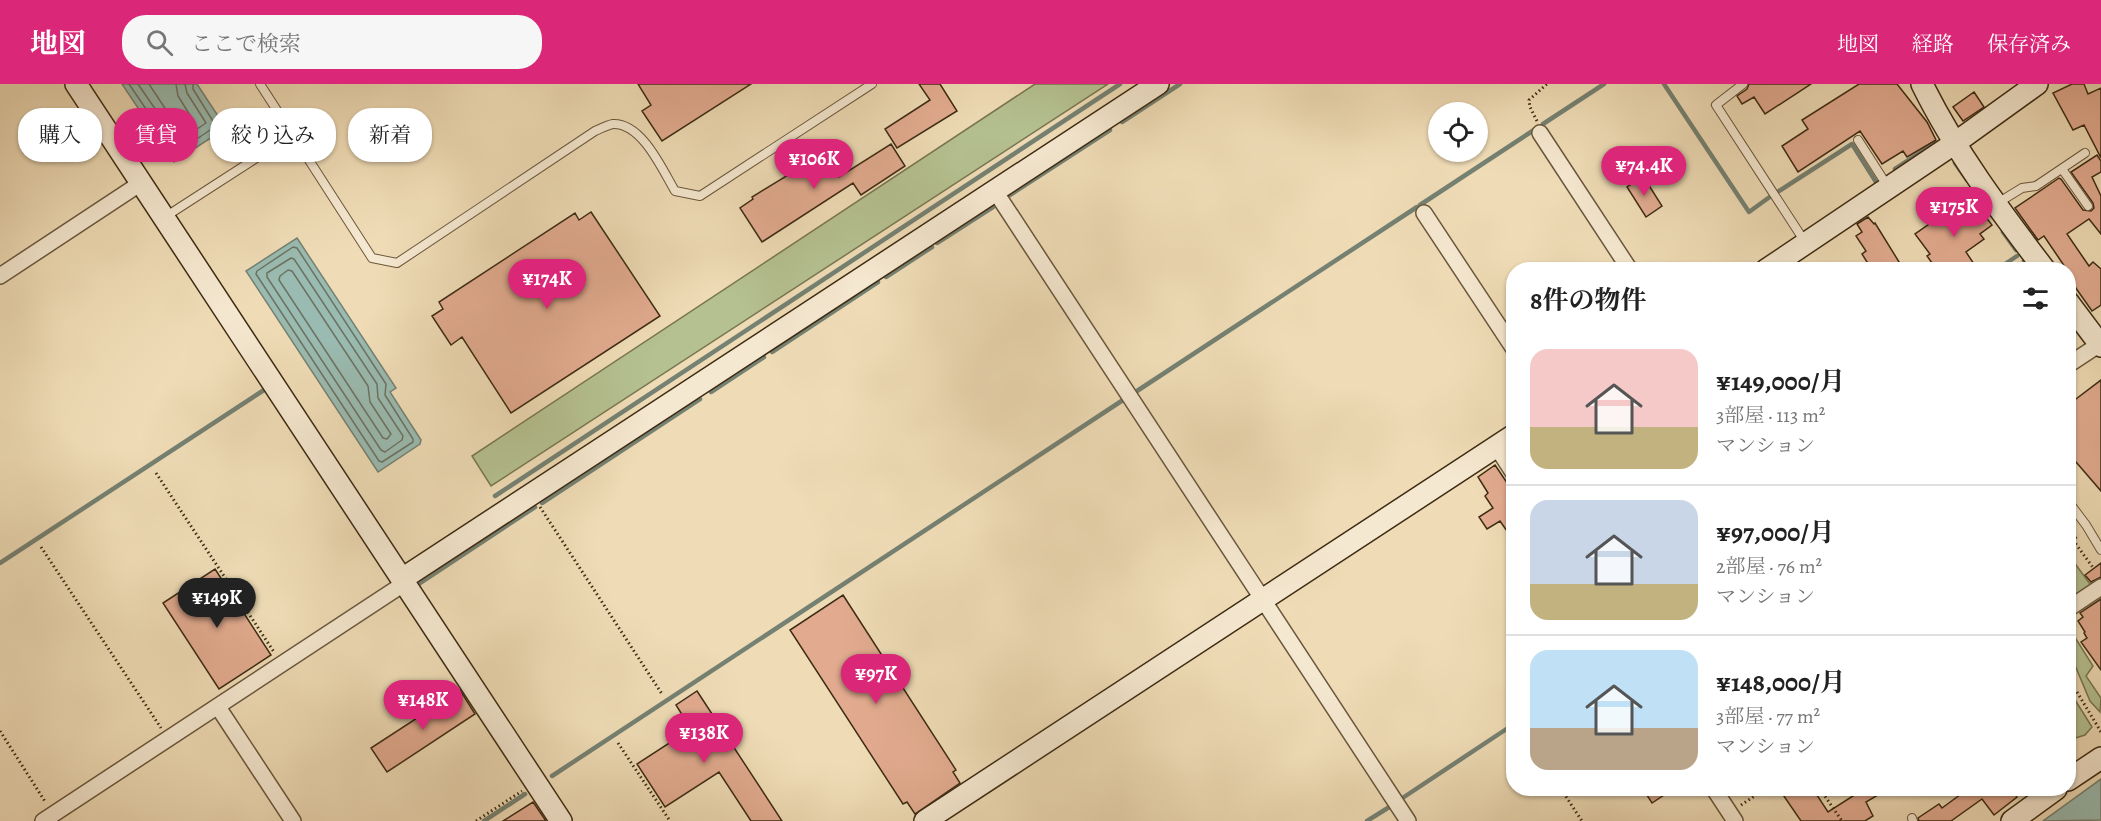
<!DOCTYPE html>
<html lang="ja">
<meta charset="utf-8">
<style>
body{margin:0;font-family:Alegreya,"Noto Serif JP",serif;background:#f6f6f6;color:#222;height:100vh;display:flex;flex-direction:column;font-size:22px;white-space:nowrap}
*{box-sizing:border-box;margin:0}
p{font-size:20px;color:#767676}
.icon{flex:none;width:33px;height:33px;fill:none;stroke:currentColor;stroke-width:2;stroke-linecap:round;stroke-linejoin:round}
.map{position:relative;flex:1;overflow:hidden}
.sheet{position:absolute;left:1506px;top:178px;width:570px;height:534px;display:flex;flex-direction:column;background:#fff;border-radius:24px;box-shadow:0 2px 4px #0004}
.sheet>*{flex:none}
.banner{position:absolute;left:18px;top:24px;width:570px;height:54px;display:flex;gap:12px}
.controls{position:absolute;left:1428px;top:18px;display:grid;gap:12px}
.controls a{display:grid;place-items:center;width:60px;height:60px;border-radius:50%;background:#fff;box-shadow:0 2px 4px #0004;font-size:30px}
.price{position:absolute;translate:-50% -51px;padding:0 14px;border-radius:21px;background:#db2777;color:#fff;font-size:20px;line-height:39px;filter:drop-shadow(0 2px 3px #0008)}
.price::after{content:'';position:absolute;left:50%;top:36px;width:18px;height:14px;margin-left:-9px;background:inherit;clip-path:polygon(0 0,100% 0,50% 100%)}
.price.selected{background:#222;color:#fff}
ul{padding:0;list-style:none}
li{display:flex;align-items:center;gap:18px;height:150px;padding:0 24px}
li+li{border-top:2px solid #e0e0e0}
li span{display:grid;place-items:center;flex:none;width:168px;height:120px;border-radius:18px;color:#555}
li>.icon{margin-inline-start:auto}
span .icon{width:72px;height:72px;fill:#fffc;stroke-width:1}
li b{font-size:26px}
h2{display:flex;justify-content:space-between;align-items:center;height:72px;padding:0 24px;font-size:26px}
.chip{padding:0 21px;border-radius:24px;background:#fff;box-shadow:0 2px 4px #0004;font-size:21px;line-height:54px}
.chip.selected{background:#db2777;color:#fff}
header{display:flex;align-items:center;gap:36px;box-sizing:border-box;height:84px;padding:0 30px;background:#db2777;color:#fff}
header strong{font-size:28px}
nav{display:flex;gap:33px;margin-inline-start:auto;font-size:21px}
.search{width:420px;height:54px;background:#f6f6f6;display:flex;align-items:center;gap:15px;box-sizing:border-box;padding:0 21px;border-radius:24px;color:#767676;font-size:22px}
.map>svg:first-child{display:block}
</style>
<header>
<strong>地図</strong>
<div class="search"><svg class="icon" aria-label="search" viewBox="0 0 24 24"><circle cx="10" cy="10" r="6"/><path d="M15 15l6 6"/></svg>ここで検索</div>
<nav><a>地図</a><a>経路</a><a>保存済み</a></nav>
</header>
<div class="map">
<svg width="2101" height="737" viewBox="0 0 2101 737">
<rect width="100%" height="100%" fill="#efdcb6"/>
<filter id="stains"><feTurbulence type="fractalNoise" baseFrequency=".00333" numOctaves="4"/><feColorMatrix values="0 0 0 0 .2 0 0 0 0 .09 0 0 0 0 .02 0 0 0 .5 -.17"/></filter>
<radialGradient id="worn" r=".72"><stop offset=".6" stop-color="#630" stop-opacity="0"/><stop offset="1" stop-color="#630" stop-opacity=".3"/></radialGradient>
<path fill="#b5c191" stroke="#797652" stroke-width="1.5" d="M1035 0H1108L491 402 472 372Z
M2076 481 2093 504 2068 519V485Z
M2069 544 2093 582 2086 592 2101 614 2100 628 2090 617 2069 567Z
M2069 610 2072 611 2092 643 2085 651 2069 656Z"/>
<path fill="#9abbb1" stroke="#758172" stroke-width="1.5" d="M122 0H197L226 44 174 78Z
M297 154 396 304 390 308 421 356 420 360 378 388 246 187Z
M2101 695V736L2043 737Z"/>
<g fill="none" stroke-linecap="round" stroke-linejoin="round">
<path stroke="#6c7362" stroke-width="1.5" d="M129 0 176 69 216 42 193 5V0
M138 0 178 58 206 39 187 9 185 0
M149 0 178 44 181 46 193 36 178 12 176 0
M293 163 297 164 386 300 385 311 413 355V358L382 378 379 377 256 190 257 187Z
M291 174 294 175 377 300 378 314 403 352 402 356 385 368 381 366 267 193V189Z
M288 186 292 187 368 302 370 318 391 350 387 355 383 354 279 196 280 192Z"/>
<path stroke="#758172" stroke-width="4.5" d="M1664 0 1749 128 1771 112
M1122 38 1180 0
M1543 40 1604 0
M1955 79 1967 96
M1895 85 1935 59
M1779 107 1852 60 1876 98
M1010 111 1110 46
M1420 121 1537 44
M2003 148 2016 166
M937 159 993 123
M2024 177 2030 186
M1996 186 2017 172
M886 193 932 163
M772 268 878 198
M1137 307 1417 123
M711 308 764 273
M495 412 1120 0
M542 419 700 315
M0 479 264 306
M419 503 417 501 535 423
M552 692 1123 316
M1404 713 1514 640
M484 737 525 710
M1367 737 1391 722"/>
</g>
<path fill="#e2ab90" stroke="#3d2b13" stroke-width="1.5" d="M638 0H751L662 57 642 27 651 21Z
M919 0H940L957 27 897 64 885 45 930 16Z
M1749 0H1811L1765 30 1754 13 1742 20 1737 12 1747 5Z
M1859 0H1897L1927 38 1936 56 1907 73 1903 67 1882 80 1860 47 1798 88 1782 62 1808 45 1802 36Z
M2072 0H2084L2088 10 2101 4V74L2084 41 2073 46 2053 9Z
M1974 8 1984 23 1963 37 1953 23Z
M891 60 905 82 861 111 853 99 762 158 740 124 753 115 752 113 824 69 839 93Z
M2097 71 2101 77V88L2092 93 2101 112V150L2089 135 2067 150 2089 182 2093 178 2101 185V221L2092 227 2068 193V186H2064L2063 184 2065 183 2044 152 2038 156 2015 124 2059 94 2061 95 2083 126 2091 127 2094 124 2093 119 2071 88Z
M1643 92 1662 122 1646 133 1627 103Z
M1958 120 1968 131 1978 123 1992 141 1980 150 1984 155 1966 168 1978 186H1937L1927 172 1930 170 1915 150Z
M591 128 660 232 511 329 462 253 451 261 432 232 443 225 439 218 575 129 579 136Z
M1868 133 1874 140 1875 139 1904 186H1872L1862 170 1866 167 1856 152 1862 148 1857 140Z
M2101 296V407L2076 378 2068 384V321Z
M1495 381 1514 409V457L1500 437 1487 445 1479 433 1493 424 1485 412 1488 409 1478 393Z
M2101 479V493L2091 498 2085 491Z
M215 485 271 571 219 605 163 519Z
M843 511 956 686 953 688 960 699 915 730 907 718 903 720 790 546Z
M2101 515V586L2081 558 2087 554 2084 549 2085 548 2078 537 2083 533 2080 529Z
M460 606 475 630 387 688 371 664Z
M697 607 782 737H751L719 688 665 723 637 680 691 645 676 621Z
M1643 705H1673L1652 719Z
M1779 705H1813L1828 728 1853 712 1849 705H1888L1866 718 1873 732 1865 737H1801Z
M1968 705H2011L2017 713 1994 731 1982 715 1951 737H1919L1918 734 1939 720 1942 724Z
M533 718 546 737H503Z"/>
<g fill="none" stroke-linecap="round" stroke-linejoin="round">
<defs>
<path id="lane" d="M260 0 372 174 397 179 595 47C600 45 607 41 613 40 642 39 662 85 675 107L700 112 872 0
M1743 0 1716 21 1805 158
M1858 56 1888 103
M2062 85 2088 122
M1996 120 2022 104 2036 102 2085 69
M165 133 292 51
M2068 417 2086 441 2101 466
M1912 734 1913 737"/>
<path id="street" d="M1540 49 1630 186
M995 107 1408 737
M1424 129 1514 265
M0 192 141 99
M2068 281 2100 260
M1496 362 1514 390
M2068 525 2101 503
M218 623 293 737
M1714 705 1735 737
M43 737 405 499"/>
<path id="secondary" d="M76 0 561 737
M1922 0C1955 67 2000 127 2045 186
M1766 186 1955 59 2037 0
M2068 218 2101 262
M402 495 1158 0
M2068 696 2101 674
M925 737 1514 351
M2012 737 2056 705"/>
</defs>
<use href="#lane" stroke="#6a573c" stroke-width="10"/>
<use href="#street" stroke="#6a573c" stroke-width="18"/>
<use href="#secondary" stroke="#3d2b13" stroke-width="24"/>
<path stroke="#3d2b13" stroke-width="3" stroke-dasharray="1.5 3" stroke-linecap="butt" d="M1537 37 1530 23 1529 16 1547 0
M156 389 274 568
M540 423 662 610
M2073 456 2094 485
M2068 459 2079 451
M41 463 161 644
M2077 608 2101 648
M0 647 46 719
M618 659 670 737
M1561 705 1582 737
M1820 705 1842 737
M1741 721 1765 705
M476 737 522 707"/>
<use href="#lane" stroke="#f5e8d0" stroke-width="8"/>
<use href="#street" stroke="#f5e8d0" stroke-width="15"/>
<use href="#secondary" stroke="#f5e8d0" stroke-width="21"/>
</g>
<rect width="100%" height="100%" filter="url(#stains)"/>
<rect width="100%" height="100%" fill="url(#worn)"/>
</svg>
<div class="controls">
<a><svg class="icon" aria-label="locate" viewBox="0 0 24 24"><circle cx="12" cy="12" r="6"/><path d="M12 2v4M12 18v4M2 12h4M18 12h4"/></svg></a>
</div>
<b class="price" style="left:814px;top:106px">¥106K</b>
<b class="price" style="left:1644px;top:113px">¥74.4K</b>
<b class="price" style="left:1954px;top:154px">¥175K</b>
<b class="price" style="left:547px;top:226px">¥174K</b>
<b class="price selected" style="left:217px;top:545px">¥149K</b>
<b class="price" style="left:876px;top:621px">¥97K</b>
<b class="price" style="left:423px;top:647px">¥148K</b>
<b class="price" style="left:704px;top:680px">¥138K</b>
<div class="banner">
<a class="chip">購入</a>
<a class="chip selected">賃貸</a>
<a class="chip">絞り込み</a>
<a class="chip">新着</a>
</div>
<section class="sheet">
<h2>8件の物件<svg class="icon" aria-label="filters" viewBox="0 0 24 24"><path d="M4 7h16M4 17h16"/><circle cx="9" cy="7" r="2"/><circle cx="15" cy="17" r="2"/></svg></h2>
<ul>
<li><span style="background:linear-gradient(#f6c9c9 65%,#c2b280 0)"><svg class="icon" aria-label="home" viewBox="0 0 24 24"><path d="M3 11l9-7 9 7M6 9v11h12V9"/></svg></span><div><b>¥149,000/月</b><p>3部屋 · 113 m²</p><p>マンション</p></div></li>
<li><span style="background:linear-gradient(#c9d6e8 70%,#c2b280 0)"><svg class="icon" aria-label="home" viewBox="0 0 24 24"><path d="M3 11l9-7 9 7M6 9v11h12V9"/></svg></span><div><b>¥97,000/月</b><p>2部屋 · 76 m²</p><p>マンション</p></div></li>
<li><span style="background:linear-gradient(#bfe0f5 65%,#b9a48a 0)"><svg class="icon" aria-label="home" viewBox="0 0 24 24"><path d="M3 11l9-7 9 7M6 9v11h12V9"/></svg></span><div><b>¥148,000/月</b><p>3部屋 · 77 m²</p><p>マンション</p></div></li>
</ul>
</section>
</div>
